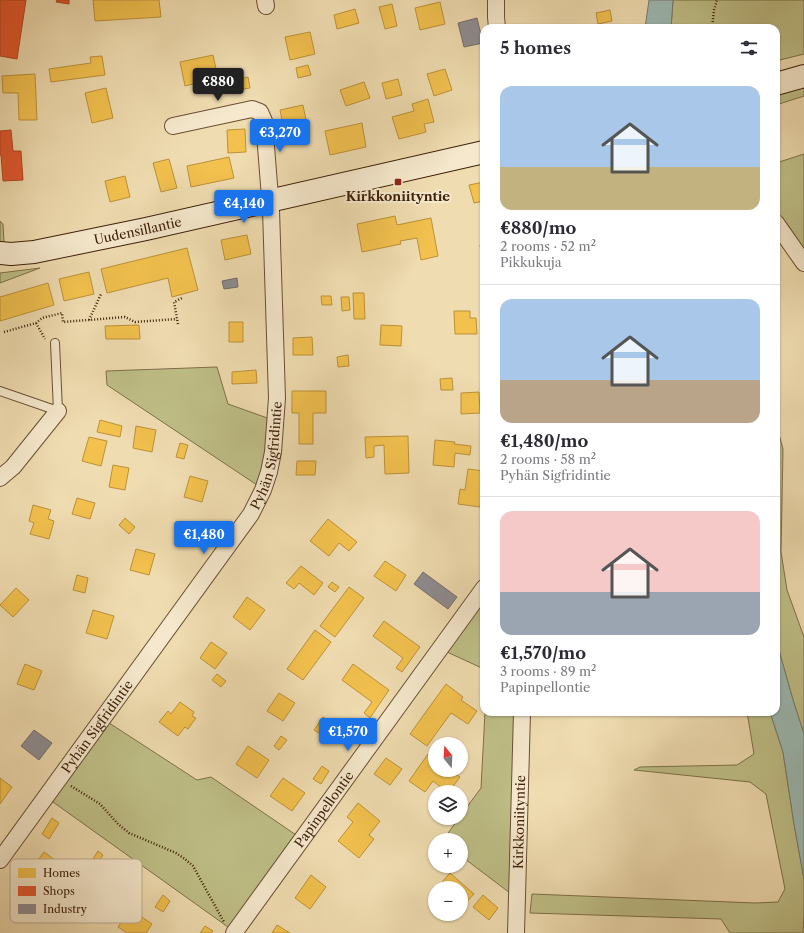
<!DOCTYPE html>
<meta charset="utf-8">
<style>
body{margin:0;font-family:"Libre Caslon Text",serif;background:#f7f7f7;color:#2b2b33;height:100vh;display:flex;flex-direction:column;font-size:15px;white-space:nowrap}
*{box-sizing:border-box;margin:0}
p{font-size:13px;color:#7c7c81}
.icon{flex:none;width:22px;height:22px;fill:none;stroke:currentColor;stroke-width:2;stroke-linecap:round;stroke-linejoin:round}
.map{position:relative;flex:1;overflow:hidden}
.panel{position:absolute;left:480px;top:24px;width:300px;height:692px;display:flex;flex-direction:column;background:#fff;border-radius:12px;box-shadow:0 1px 3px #0004}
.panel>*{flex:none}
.needle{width:26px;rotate:342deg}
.tools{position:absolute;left:428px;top:737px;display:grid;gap:8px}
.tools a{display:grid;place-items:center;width:40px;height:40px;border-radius:50%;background:#fff;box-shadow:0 1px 3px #0004;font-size:20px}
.price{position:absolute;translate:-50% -34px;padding:0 9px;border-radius:4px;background:#1a73e8;color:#fff;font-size:13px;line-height:26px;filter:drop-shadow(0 1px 2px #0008)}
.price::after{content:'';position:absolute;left:50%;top:24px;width:12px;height:9px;margin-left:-6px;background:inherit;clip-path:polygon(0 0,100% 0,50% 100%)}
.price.selected{background:#222;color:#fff}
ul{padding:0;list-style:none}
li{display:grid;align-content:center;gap:8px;height:212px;padding:0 20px}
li+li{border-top:1px solid #e1e1e2}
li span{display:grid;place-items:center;height:124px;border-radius:12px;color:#555}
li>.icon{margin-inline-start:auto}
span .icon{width:72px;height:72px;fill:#fffc;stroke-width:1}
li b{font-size:17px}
h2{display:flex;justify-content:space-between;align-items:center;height:48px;padding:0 20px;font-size:17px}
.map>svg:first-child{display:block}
</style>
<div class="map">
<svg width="804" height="933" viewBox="0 0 804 933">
<rect width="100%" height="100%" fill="#efdcb0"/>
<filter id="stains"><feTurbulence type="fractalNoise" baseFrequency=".005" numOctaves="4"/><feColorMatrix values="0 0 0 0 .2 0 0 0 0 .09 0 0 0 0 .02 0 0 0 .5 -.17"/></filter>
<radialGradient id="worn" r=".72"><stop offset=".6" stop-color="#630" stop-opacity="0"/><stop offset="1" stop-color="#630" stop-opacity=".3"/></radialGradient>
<path fill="#bfbf87" stroke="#7f7048" d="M673 0H804V54L776 61V28H671Z
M804 85V96L776 105V93Z
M804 154V263L776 223V163Z
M0 221 3 224 4 242H0Z
M40 268 0 283V273Z
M217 367 228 404 270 419 268 449 257 485 107 385 106 371Z
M776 423 783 449 781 552 787 590 804 637V734L793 700 776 640Z
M484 599V669L447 652Z
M485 712H516L510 893 461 856V840H443L459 818H461V815L481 788Z
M747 712H770L783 752 794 824 804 879V914L803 933H730L721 919 530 913 532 894 755 903 778 902 785 889 766 794 750 782 634 770 640 767 737 765 754 754Z
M103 719 197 780 211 777 302 839 235 932 46 797Z"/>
<path fill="#9cbab4" stroke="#777c70" d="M649 0H673L671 28H645Z
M776 640 793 700 804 734V879L794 824 783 752 770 712H776Z"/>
<path fill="#f2c14e" stroke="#bc9139" d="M93 0H159L161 17 95 21Z
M440 2 445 24 420 30 415 8Z
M392 4 397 26 385 29 379 7Z
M355 9 359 23 337 29 334 15Z
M610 10 612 21 598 24 596 13Z
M310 32 315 54 290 60 285 37Z
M213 55 218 78 185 86 180 62Z
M102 56 105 75 51 82 49 69 91 63 90 57Z
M308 65 311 75 298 78 296 68Z
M445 69 452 90 434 96 427 74Z
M35 74 37 120H19L18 93H3L2 76Z
M248 77 250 88 238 90 236 80Z
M398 79 402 95 386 99 382 83Z
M364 82 370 98 346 106 340 90Z
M106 88 113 118 92 123 85 93Z
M428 99 434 122 424 124 426 132 399 139 392 117 414 111 412 104Z
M303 105 306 120 283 125 280 110Z
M362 123 366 147 330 155 325 131Z
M245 129 246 152 228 153 227 130Z
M229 157 234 178 191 187 187 166Z
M169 159 177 188 161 192 153 163Z
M125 176 130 197 110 202 105 181Z
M484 182V201L474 203 469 185Z
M395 216 397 225 431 218 438 256 421 260 417 238 400 241 401 244 362 252 357 224Z
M247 235 251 254 225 260 221 240Z
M484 244V259H482L480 245Z
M187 248 198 290 172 297 168 278 107 293 101 269Z
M89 272 94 294 64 301 59 279Z
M48 283 54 305 0 321V297Z
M353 293H364L365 319H354Z
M321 296H331L332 305H322Z
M341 297H349L350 310 342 311Z
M454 311H470V318H476L477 334H455Z
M229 322H243V342H229Z
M139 325 140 339H106L105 326Z
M381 325 402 326 401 346 380 345Z
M312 337 313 355H293V338Z
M348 355 349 366 338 367 337 357Z
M256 370 257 383 232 384V372Z
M452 378 453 390H441L440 379Z
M292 391H326V413H313V444H299V413H292Z
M479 392 480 413 461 414V393Z
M100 420 122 426 120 437 97 432Z
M136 426 156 430 152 452 133 448Z
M408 436 409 473 385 474 384 445 374 446V457L366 458 365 437Z
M89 437 107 441 101 466 82 461Z
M435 440 455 442 454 444 471 446 470 455 455 453 454 467 433 465Z
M180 443 188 445 184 459 176 457Z
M297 461H316L315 475H296Z
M113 465 129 468 125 490 109 487Z
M468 469 484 471V493H482L480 507 458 504 460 489 465 490Z
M190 476 208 481 202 502 184 497Z
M77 498 95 503 90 519 72 514Z
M33 505 51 510 48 519 54 521 49 539 30 534 34 523 29 521Z
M125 518 135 527 129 534 119 525Z
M328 519 357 542 349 551 339 543 329 556 310 541Z
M136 549 155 554 149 575 130 570Z
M385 561 406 575 396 591 374 576Z
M301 566 323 583 314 595 299 583 294 589 286 583Z
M77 575 88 578 85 593 73 590Z
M332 582 339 587 335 592 328 587Z
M349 587 364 598 335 637 320 626Z
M16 588 29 600 13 617 0 605Z
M247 597 265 610 250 630 233 617Z
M93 610 114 616 107 639 86 633Z
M384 621 420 647 402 672 396 668 403 658 373 636Z
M315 630 331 642 303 680 287 669Z
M211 642 227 653 215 669 200 658Z
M25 664 42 671 34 690 17 684Z
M353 664 389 690 370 718 364 713 372 702 342 680Z
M217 674 226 681 221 687 212 680Z
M446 684 463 697 461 700 477 711 468 724 451 713 427 746 410 734Z
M279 693 295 703 283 721 267 711Z
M180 702 194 712 192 716 196 718 188 729 185 727 178 736 159 722 168 711 171 714Z
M323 717 341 729 336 735 334 734 330 740 314 730Z
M281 736 287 740 279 750 274 746Z
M248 746 269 760 257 778 236 764Z
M428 754 435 759V770H450L460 777 449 792H447L433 781 425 792 409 781Z
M386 758 402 769 390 785 374 774Z
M322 766 329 771 321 784 313 779Z
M0 778 12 787 0 804Z
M283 778 305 793 292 811 270 796Z
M358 803 380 821 369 835 374 839 359 858 338 841 353 822 347 817Z
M52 818 59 823 49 839 42 834Z
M98 851 103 855 96 865 91 862Z
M44 852 63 866 51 882 33 867Z
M450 873 474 894 461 908V888H437Z
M311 875 326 887 310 909 295 898Z
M163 895 170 901 163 912 155 907Z
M483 895 498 908 489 920 473 907Z
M130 909 152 924 146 933H127L118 927Z
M277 925 290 933H272Z
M205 926 213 931 211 933H200Z"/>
<path fill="#e4572e" stroke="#b24623" d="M0 0H26L17 59 0 56Z
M57 0H69V4L56 2Z
M11 130 13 151H21L23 180 3 181 1 155H0V131Z"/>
<path fill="#8d8d92" stroke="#766c69" d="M477 18 483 43 464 47 458 23Z
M237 278 238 287 224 289 222 281Z
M423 572 457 597 448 609 414 584Z
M34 730 52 743 39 760 21 746Z"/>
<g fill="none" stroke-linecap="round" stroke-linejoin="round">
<defs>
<path id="lane" d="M0 391 58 411 55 343"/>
<g id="street">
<path d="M265 0 266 6"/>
<path d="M496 0V17L497 28"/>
<path d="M776 223 804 263"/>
<path d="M0 478 13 467 58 411"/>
<path id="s1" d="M0 860 251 514 263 490 269 472 273 452 277 398 271 210 264 121 260 112 252 109 173 126"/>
<path id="s2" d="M234 933 484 588"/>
<path id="s3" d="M516 933 522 712"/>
</g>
<g id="secondary">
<path d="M776 84 804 76"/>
<path id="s4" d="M0 253 11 254 34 252 146 229 484 152"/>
</g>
</defs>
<use href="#lane" stroke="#6b4f33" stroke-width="10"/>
<use href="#street" stroke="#6b4f33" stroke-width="18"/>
<use href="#secondary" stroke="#3f2009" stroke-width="24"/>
<path stroke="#3f2009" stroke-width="2.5" stroke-dasharray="1 2" stroke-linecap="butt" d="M712 28 714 10 717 0
M89 320 101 294
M36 323 45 339
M178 324 174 302 182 298
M4 332 36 323 42 318 62 313 63 322 125 317 135 322 177 319
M71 786 100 804 118 824 129 833 176 853 185 859 193 866 219 913 224 922"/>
<use href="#lane" stroke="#f5e8cc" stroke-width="8"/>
<use href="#street" stroke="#f5e8cc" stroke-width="16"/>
<use href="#secondary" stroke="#f5e8cc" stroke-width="22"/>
</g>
<rect fill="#8f2418" stroke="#f5e8cc" stroke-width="1.5" x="394" y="178" width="8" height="8" rx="2"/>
<g text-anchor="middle" stroke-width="4" stroke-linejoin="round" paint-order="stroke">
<g font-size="13" font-weight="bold" fill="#3f2009" stroke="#f5e8cc">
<text x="398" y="201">Kirkkoniityntie</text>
</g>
<g font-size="13" fill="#3f2009" stroke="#f5e8cc">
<text dy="5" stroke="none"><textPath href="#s4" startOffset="140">Uudensillantie</textPath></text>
<text dy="5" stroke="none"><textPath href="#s1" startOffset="489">Pyhän Sigfridintie</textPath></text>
<text dy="5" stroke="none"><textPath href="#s1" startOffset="165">Pyhän Sigfridintie</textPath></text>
<text dy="5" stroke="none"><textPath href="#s2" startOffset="153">Papinpellontie</textPath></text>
<text dy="5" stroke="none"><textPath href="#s3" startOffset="111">Kirkkoniityntie</textPath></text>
</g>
</g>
<rect x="10" y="859" width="132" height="64" rx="6" fill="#f5e8cc" stroke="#beac92" stroke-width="1"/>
<rect x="18" y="868" width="18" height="10" fill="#f2c14e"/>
<rect x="18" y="886" width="18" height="10" fill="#e4572e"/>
<rect x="18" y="904" width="18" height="10" fill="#8d8d92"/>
<g font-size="11" fill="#3f2009">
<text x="43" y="877">Homes</text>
<text x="43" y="895">Shops</text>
<text x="43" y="913">Industry</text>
</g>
<rect width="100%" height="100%" filter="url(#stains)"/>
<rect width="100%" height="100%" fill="url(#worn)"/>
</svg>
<div class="tools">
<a><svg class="needle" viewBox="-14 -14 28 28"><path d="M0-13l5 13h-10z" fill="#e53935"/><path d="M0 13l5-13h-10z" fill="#7c7c81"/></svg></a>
<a><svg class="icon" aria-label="layers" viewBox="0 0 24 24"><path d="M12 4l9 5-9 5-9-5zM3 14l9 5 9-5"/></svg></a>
<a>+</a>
<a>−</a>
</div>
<b class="price selected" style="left:218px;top:102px">€880</b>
<b class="price" style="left:280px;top:153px">€3,270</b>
<b class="price" style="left:244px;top:224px">€4,140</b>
<b class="price" style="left:204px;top:555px">€1,480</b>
<b class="price" style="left:348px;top:752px">€1,570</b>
<section class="panel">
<h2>5 homes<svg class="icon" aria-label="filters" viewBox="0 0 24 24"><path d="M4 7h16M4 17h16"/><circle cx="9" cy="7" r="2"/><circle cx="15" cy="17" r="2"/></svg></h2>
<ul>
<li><span style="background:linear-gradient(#a9c7e8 65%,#c2b280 0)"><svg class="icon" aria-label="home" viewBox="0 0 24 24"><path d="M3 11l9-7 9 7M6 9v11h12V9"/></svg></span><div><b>€880/mo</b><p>2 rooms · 52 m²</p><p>Pikkukuja</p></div></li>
<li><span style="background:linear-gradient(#a9c7e8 65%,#b9a48a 0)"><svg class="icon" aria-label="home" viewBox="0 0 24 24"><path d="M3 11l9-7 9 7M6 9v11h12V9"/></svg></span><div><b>€1,480/mo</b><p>2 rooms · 58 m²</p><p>Pyhän Sigfridintie</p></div></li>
<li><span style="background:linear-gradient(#f6c9c9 65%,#9aa5b1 0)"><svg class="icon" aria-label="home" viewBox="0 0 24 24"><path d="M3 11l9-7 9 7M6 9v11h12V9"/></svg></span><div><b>€1,570/mo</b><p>3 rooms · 89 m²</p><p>Papinpellontie</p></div></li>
</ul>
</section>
</div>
